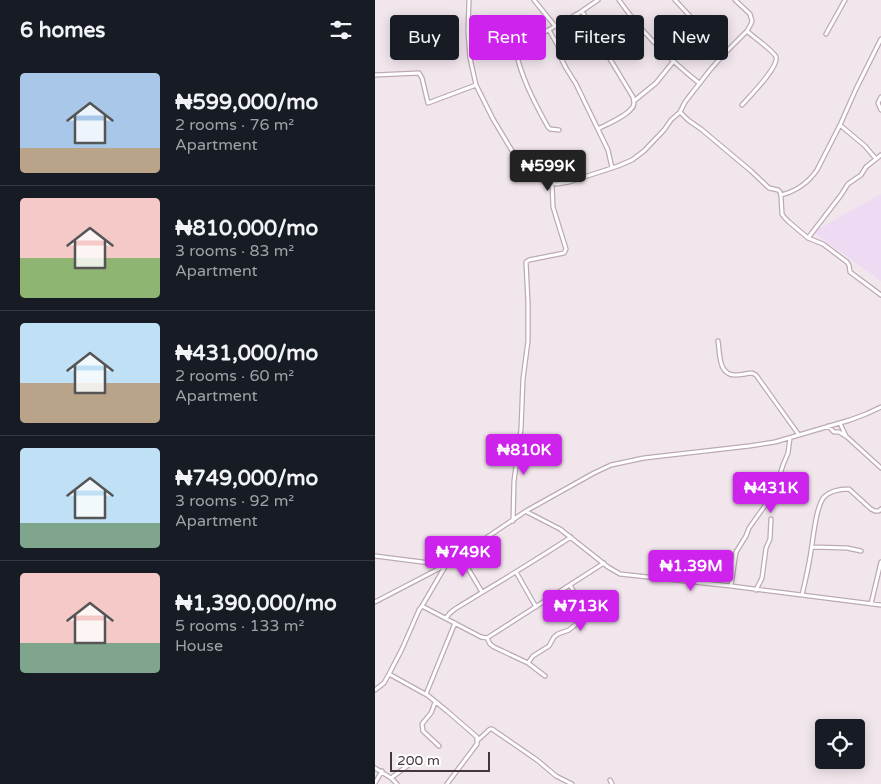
<!DOCTYPE html>
<meta charset="utf-8">
<style>
body{margin:0;font-family:"Varela Round",sans-serif;background:#20242c;color:#f1f3f6;height:100vh;display:flex;flex-direction:column;font-size:19px;white-space:nowrap}
*{box-sizing:border-box;margin:0}
p{font-size:16px;color:#9ea1a6}
.icon{flex:none;width:28px;height:28px;fill:none;stroke:currentColor;stroke-width:2;stroke-linecap:round;stroke-linejoin:round}
.map{position:relative;flex:1;overflow:hidden}
.side{display:flex;flex-direction:column;background:#171b24;width:375px}
.side>*{flex:none}
.banner{position:absolute;left:15px;top:15px;width:415px;height:45px;display:flex;gap:10px}
.fabs{position:absolute;left:440px;top:719px;display:grid;gap:10px}
.fabs a{display:grid;place-items:center;width:50px;height:50px;border-radius:5px;background:#171b24;box-shadow:0 2px 12px #0003;font-size:25px}
.scale{position:absolute;left:15px;bottom:12px;width:100px;box-sizing:border-box;padding-left:5px;border:2px solid #443640;border-top:0;font-size:14px;line-height:18px;white-space:nowrap;color:#443640;-webkit-text-stroke:4px #fff;paint-order:stroke}
.price{position:absolute;translate:-50% -42px;padding:0 11px;border-radius:5px;background:#ce22ed;color:#fff;font-size:16px;line-height:32px;filter:drop-shadow(0 1px 2px #0008)}
.price::after{content:'';position:absolute;left:50%;top:30px;width:15px;height:11px;margin-left:-8px;background:inherit;clip-path:polygon(0 0,100% 0,50% 100%)}
.price.selected{background:#222;color:#fff}
ul{padding:0;list-style:none}
li{display:flex;align-items:center;gap:15px;height:125px;padding:0 20px}
li+li{border-top:1px solid #363941}
li span{display:grid;place-items:center;flex:none;width:140px;height:100px;border-radius:5px;color:#555}
li>.icon{margin-inline-start:auto}
span .icon{width:60px;height:60px;fill:#fffc;stroke-width:1}
li b{font-size:21px}
h2{display:flex;justify-content:space-between;align-items:center;height:60px;padding:0 20px;font-size:21px}
.tag{padding:0 18px;border-radius:5px;background:#171b24;box-shadow:0 2px 12px #0003;font-size:18px;line-height:45px}
.tag.selected{background:#ce22ed;color:#fff}
main{display:flex;flex:1;min-height:0}
.map>svg:first-child{display:block}
</style>
<main>
<section class="side">
<h2>6 homes<svg class="icon" aria-label="filters" viewBox="0 0 24 24"><path d="M4 7h16M4 17h16"/><circle cx="9" cy="7" r="2"/><circle cx="15" cy="17" r="2"/></svg></h2>
<ul>
<li><span style="background:linear-gradient(#a9c7e8 75%,#b9a48a 0)"><svg class="icon" aria-label="home" viewBox="0 0 24 24"><path d="M3 11l9-7 9 7M6 9v11h12V9"/></svg></span><div><b>₦599,000/mo</b><p>2 rooms · 76 m²</p><p>Apartment</p></div></li>
<li><span style="background:linear-gradient(#f6c9c9 60%,#8fb573 0)"><svg class="icon" aria-label="home" viewBox="0 0 24 24"><path d="M3 11l9-7 9 7M6 9v11h12V9"/></svg></span><div><b>₦810,000/mo</b><p>3 rooms · 83 m²</p><p>Apartment</p></div></li>
<li><span style="background:linear-gradient(#bfe0f5 60%,#b9a48a 0)"><svg class="icon" aria-label="home" viewBox="0 0 24 24"><path d="M3 11l9-7 9 7M6 9v11h12V9"/></svg></span><div><b>₦431,000/mo</b><p>2 rooms · 60 m²</p><p>Apartment</p></div></li>
<li><span style="background:linear-gradient(#bfe0f5 75%,#7fa58c 0)"><svg class="icon" aria-label="home" viewBox="0 0 24 24"><path d="M3 11l9-7 9 7M6 9v11h12V9"/></svg></span><div><b>₦749,000/mo</b><p>3 rooms · 92 m²</p><p>Apartment</p></div></li>
<li><span style="background:linear-gradient(#f6c9c9 70%,#7fa58c 0)"><svg class="icon" aria-label="home" viewBox="0 0 24 24"><path d="M3 11l9-7 9 7M6 9v11h12V9"/></svg></span><div><b>₦1,390,000/mo</b><p>5 rooms · 133 m²</p><p>House</p></div></li>
</ul>
</section>
<div class="map">
<svg width="506" height="784" viewBox="0 0 506 784">
<rect width="100%" height="100%" fill="#f2e6ed"/>
<path fill="#eedaf2" d="M506 194V281L438 232Z"/>
<g fill="none" stroke-linecap="round" stroke-linejoin="round">
<defs>
<path id="minor" d="M94 0 93 32 95 58 101 85 118 119 139 154 149 167 159 177 171 182 182 184 194 182 243 166 257 160 269 151 289 130 296 120 305 112 310 102 335 70 349 54 372 31 376 24 377 21 375 14 360 0
M159 0 180 26
M244 0C266 32 294 59 324 83
M300 0 349 53
M207 11 221 36 258 97C259 102 260 106 256 109 250 117 232 124 223 129
M174 30 183 46 185 56 191 68 201 84 233 150 237 168
M451 34 470 0
M95 45C107 52 134 49 148 44L204 13 223 0
M140 47C145 75 159 102 173 127L175 129 184 130
M96 58 107 50
M0 75 44 73 47 78 53 103 101 85
M506 97 503 103 506 110
M259 101 281 83 298 62
M367 105C374 97 404 67 401 57 400 52 377 36 372 31
M305 112 313 120 326 129 376 171 394 188 403 190 405 192 406 196 407 214 409 217 414 222 433 238 448 244 472 262 474 265 475 272 506 295
M465 125 490 146 501 159
M406 195C422 191 433 183 442 170L465 125 481 89 506 39
M433 238 466 195 473 184 486 175 491 167 506 155
M343 341C345 353 343 376 361 375 367 375 372 373 377 373L381 375 424 435
M465 423 468 430 471 436
M453 426 459 432H464L472 437 506 468
M152 512 185 529 233 567 245 574 356 586 506 605
M138 521 139 481 146 429 148 379 153 341V303L151 262 154 260 189 253 191 249 178 207 177 183
M437 547 472 548 486 551
M85 555 107 592
M0 556 71 565 47 606
M141 572 161 607
M356 586 361 552 371 536 374 528 399 493 408 465 413 453 415 438
M381 590 387 578 391 548 395 539 396 519
M427 595C430 582 433 570 435 557 438 543 440 508 449 497 455 491 466 489 474 489L496 509 500 511H504L506 509
M0 602 71 565 151 511 219 473 236 465 269 458 374 446 400 442 475 420 491 414 506 407
M496 604 506 562
M71 618 75 613 80 609C119 585 158 562 196 537
M112 638 115 644 119 647 153 663 170 676
M153 663 158 656 174 646 179 637 183 634 194 630 200 625 208 616V608L195 585
M14 674 52 695
M0 690 9 683 14 674 27 649 44 610 47 606 106 637 112 638 229 563
M60 702 58 708 56 713 47 724 48 731 64 746
M103 740 115 729H117L162 760 181 776 197 784
M0 768 16 778 22 784
M16 778 39 761
M235 780 237 784
M0 783 7 771
M72 784 102 744V737L72 711 51 694 80 623"/>
</defs>
<use href="#minor" stroke="#bda9b6" stroke-width="5.5"/>
<use href="#minor" stroke="#fff" stroke-width="3"/>
</g>
</svg>
<div class="fabs">
<a><svg class="icon" aria-label="locate" viewBox="0 0 24 24"><circle cx="12" cy="12" r="6"/><path d="M12 2v4M12 18v4M2 12h4M18 12h4"/></svg></a>
</div>
<div class="scale">200 m</div>
<b class="price selected" style="left:173px;top:192px">₦599K</b>
<b class="price" style="left:149px;top:476px">₦810K</b>
<b class="price" style="left:396px;top:514px">₦431K</b>
<b class="price" style="left:88px;top:578px">₦749K</b>
<b class="price" style="left:316px;top:592px">₦1.39M</b>
<b class="price" style="left:206px;top:632px">₦713K</b>
<div class="banner">
<a class="tag">Buy</a>
<a class="tag selected">Rent</a>
<a class="tag">Filters</a>
<a class="tag">New</a>
</div>
</div>
</main>
